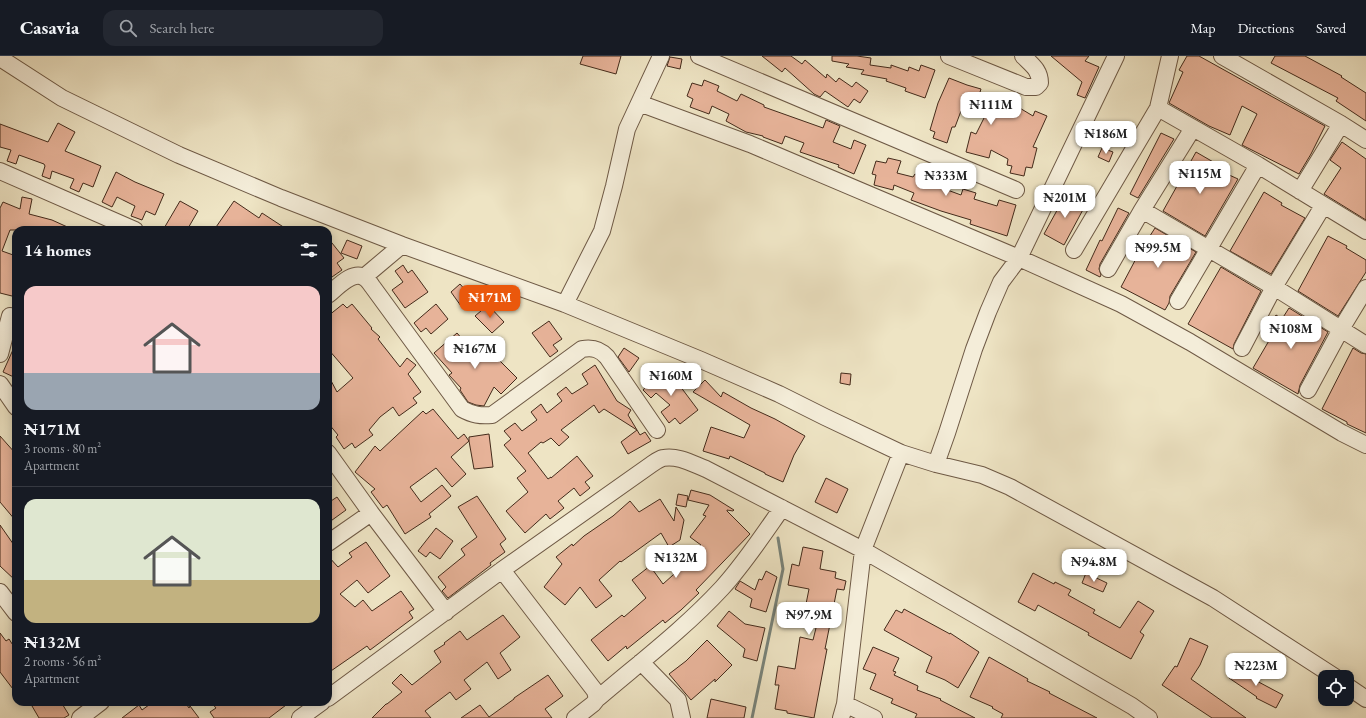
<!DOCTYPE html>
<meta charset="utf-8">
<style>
body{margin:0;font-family:"EB Garamond",serif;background:#242831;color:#f1f3f6;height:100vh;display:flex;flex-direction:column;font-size:15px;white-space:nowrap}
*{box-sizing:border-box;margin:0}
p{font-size:13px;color:#9ea1a6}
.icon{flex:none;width:22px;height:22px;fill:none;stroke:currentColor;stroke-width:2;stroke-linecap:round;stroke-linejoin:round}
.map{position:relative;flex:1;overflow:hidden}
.details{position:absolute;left:12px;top:170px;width:320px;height:480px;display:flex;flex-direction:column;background:#171b24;border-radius:12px;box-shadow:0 2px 10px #0003}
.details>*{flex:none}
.buttons{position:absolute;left:1318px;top:614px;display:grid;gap:8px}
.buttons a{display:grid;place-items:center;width:36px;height:36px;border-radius:8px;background:#171b24;box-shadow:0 2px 10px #0003;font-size:20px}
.price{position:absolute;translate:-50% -34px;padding:0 9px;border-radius:8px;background:#fff;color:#222;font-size:13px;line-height:26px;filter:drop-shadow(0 1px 2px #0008)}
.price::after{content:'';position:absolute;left:50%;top:24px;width:12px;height:9px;margin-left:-6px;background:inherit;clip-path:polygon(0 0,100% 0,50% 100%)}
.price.current{background:#ea580c;color:#fff}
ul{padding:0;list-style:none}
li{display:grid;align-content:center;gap:8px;height:212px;padding:0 12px}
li+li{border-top:1px solid #363941}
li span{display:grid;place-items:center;height:124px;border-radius:12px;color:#555}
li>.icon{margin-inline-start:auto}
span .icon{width:72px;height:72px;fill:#fffc;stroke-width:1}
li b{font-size:17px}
h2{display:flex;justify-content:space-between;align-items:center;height:48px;padding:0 12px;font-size:17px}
header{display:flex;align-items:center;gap:24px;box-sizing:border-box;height:56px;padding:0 20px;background:#171b24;border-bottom:1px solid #363941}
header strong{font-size:19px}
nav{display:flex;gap:22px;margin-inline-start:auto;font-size:14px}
.search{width:280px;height:36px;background:#242831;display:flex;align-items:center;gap:10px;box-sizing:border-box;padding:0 14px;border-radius:12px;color:#9ea1a6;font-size:15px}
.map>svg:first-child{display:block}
</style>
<header>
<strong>Casavia</strong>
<div class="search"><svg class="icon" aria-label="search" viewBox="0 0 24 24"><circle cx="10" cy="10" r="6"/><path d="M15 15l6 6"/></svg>Search here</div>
<nav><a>Map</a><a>Directions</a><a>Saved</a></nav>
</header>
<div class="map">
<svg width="1366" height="662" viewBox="0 0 1366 662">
<rect width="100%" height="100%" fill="#eee4c4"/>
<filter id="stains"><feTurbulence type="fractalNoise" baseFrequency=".005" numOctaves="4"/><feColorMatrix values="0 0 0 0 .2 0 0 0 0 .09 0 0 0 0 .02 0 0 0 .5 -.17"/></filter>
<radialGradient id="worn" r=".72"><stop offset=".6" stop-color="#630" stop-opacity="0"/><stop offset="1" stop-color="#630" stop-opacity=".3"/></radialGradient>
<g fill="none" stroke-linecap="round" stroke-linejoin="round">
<path stroke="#78837a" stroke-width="3" d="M752 662 783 513 778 482"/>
</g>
<path fill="#e7b399" stroke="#442b1b" d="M583 0H621L616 18 580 8Z
M762 0H791L802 8 805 4 826 22 827 18 836 26 839 22 852 31 856 26 868 35 860 47 854 43 848 51 825 35 820 41 814 38 785 12 782 16Z
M832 0H857L871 2 870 9 891 12V9L908 15 909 11 919 15 921 9 935 14 925 42 905 35 906 32 886 25 887 23 861 18 864 14 846 11 849 8 832 5Z
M1051 0H1089L1085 5 1099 11 1085 42 1077 39 1082 26Z
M1187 0H1199L1325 70 1311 98 1299 118 1242 89 1257 58 1242 50 1230 79 1209 70 1169 47 1183 16 1179 14Z
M1275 0H1305L1342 20 1341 21 1366 37V65L1336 45 1338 42 1271 7Z
M670 1 682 3 680 13 667 10Z
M949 22 967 29 981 33 980 36 997 44 999 39 1014 46 1013 48 1033 60 1035 55 1047 60 1033 91 1037 92 1032 112 1026 111 1024 120 1010 117 1012 110 1007 109 1008 103 991 94 989 102 966 96 971 76 976 78 987 56 981 53 985 45 968 41 962 56 961 55 955 71H952L947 87 933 82 935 76 930 74 938 47Z
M704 24 719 30 717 35 737 45 741 38 764 49V51L823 72 826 64 840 70 833 86 851 93 854 84 866 89 854 118 838 111 839 109 800 96 804 87 785 80 782 88 763 81V80L746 76 726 65 729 58 712 50 709 58 690 51 693 43 687 40 692 27 702 30Z
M58 67 75 76 65 95 101 110 93 131 83 127 79 136 70 132 74 123 52 115 50 123 42 120 45 110 44 108 19 99 16 108 7 105 11 94 0 91V68L48 86Z
M1161 77 1174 83 1138 142 1130 138Z
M1342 86 1366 103V164L1324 138 1341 112 1330 104Z
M1102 92 1113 96 1109 106 1098 101Z
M1196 96 1215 107 1214 110 1216 112 1214 114 1226 120 1227 118 1238 123 1205 180 1163 155Z
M888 102 901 105 897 117 913 121 915 118 922 121 925 115 935 120 937 111 947 115 942 132 961 139 963 133 976 137 974 143 997 150 999 144 1016 149 1007 180 970 168 971 164 941 155 911 144 914 137 894 129 893 134 874 129 876 119 872 118 876 105 886 107Z
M116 116 135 126 164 138 155 159 146 155 142 164 131 160 135 150 117 141 112 151 102 146Z
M1264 136 1282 147 1281 149 1305 162 1271 218 1230 195Z
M1066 138 1086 148 1064 189 1044 178Z
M22 141 32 143 29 158 52 164 74 174H10L2 195 16 200V241L0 237V152L3 146 20 153Z
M180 145 198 155 187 174H163Z
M234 145 259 162 262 157 288 174H214Z
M1118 152 1129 157 1100 208 1099 213 1101 219 1100 221 1086 214 1100 184 1102 185Z
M1155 172 1196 196 1170 240 1169 247 1165 254 1121 231 1139 197Z
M1328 180 1347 190 1346 192 1366 204V216L1338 260 1298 235Z
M328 182 344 202 337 207 342 214 332 221 328 217Z
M347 184 362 190 357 203 341 197Z
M403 209 408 217 412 214 428 236 405 252 392 234 403 226 395 215Z
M1221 211 1261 235 1234 288 1233 293 1188 268Z
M460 228 473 243 465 250 464 248 461 250 451 236Z
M343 248 347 252 352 248 372 272 371 273 380 281 378 283 400 311 407 302 416 309 408 318 421 336 413 342 417 347 399 360 393 351 380 361 369 374 373 379 355 392 352 387 344 393 336 381 338 379 328 367V319L337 336 353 322 328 293V260Z
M436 248 448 263 431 278 426 272 421 276 414 267Z
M488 249 504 266 492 277 475 260Z
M1289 252 1328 276 1300 329 1298 338 1253 312 1277 271 1271 267 1276 259 1282 263Z
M549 265 562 283 553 289 558 295 550 301 532 277Z
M457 277 475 298 487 289 495 300 517 322 501 338 494 331 484 350 476 349 468 346 460 334 461 332 449 319 452 317 434 297Z
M16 287V322L3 316Z
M624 292 639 302 629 316 618 301Z
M1353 292 1361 297 1366 298V377L1347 368V366L1322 353Z
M595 309 617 345 631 354 628 359 640 379 645 376 651 385 628 398 621 386 637 374 604 353 599 357 594 349 561 374 569 381 559 390 551 382 543 387 541 386 528 397 548 423 551 421V422L577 400 593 420 585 426 590 432 580 440 574 432 558 445 564 452 550 463 546 458 525 477 506 455 528 436 517 422 526 415 504 389 511 383 504 375 515 367 522 375 537 364 531 356 541 348 547 357 562 345 557 338 566 331 572 338 588 328 582 318Z
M662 313 677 326 698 354 680 368 675 362 669 367 661 356 670 349 656 337 651 342 643 334Z
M841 317 851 318 850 329 840 327Z
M705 324 721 341 723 336 751 352 775 363 805 380 794 399 783 426 765 418V417L730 400 729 403 703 395 711 371 744 382 750 369 693 336Z
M433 353 458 383 464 378 469 385V381L489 378 493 411 474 413 469 385 451 401 466 418 452 431 436 412 410 431 421 446 442 429 451 440 429 458 431 461 405 478 387 449 383 452 371 436 375 433 355 416 375 390 380 395 423 355 426 358Z
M0 380 16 398V465L0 446Z
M826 422 848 433 837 457 815 446Z
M691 434 710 439 734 454 733 455 727 454V455L750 478 696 534 699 537 681 554 665 567 663 564 627 593 626 590 608 605 591 584 612 567 622 559 624 561 646 542 632 524 650 510 663 528 683 510 701 489 690 481 706 460 703 459 709 449 688 444Z
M678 438 688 440 686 451 676 449Z
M477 440 506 483 500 488 505 496 490 507 491 509 448 542 442 535 446 531 438 521 465 499 461 493 477 481 458 451Z
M337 441 346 454 328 467V447Z
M660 443 674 465 676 451 684 464 680 484 669 491 661 477 621 506 620 505 599 524 612 540 596 552 580 531 565 549 544 531 562 508 556 501 572 488 573 490 584 480 613 460 630 445 639 456Z
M0 469 16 492V525L0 510Z
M436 472 453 485 440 503 430 496 426 501 418 495Z
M366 486 390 520 368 537 357 524 340 538 355 551 363 544 372 555 401 535 414 553 409 556 413 562 370 594 367 590 328 617V500L338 511 352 501 349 497Z
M803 491 823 495 820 513 836 516 835 522 846 525 844 534 837 533 825 593H827L814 662 787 657V655L775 653 779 629H775L778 610 795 613 800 581 813 584 816 572 802 568 809 533 788 529 792 508 799 510Z
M766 515 777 521 766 556 750 551 752 543 735 533 740 525 755 534 759 523 762 524Z
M1033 517 1054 528 1055 526 1071 534 1068 539 1095 554 1093 557 1120 572 1138 545 1154 555 1140 576 1144 579 1131 603 1088 579 1089 577 1038 549 1035 555 1018 546Z
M1086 517 1107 527 1103 536 1082 527Z
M904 553 950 578V577L979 596 958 632 945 624 926 616 932 601 884 574 896 554 902 557Z
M729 555 745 568 765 572 757 605 743 601 745 593 717 570Z
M503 559 520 581 500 597 511 614 498 623 487 606 464 624 471 633 456 644 450 636 425 655 431 662H372L386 648H387L402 636 392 627 401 618 412 629 441 606 434 595 445 588 444 587 460 575 467 584Z
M0 577 6 585 9 583 16 594V637L0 616Z
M1190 582 1208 590 1200 609 1191 623 1246 662H1212L1162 629 1175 610 1177 611Z
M707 584 732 609 715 626V623L691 644 669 618 686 605Z
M873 591 899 602 893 615 896 616 894 619 918 630 917 634 941 643 940 644 975 662H915L917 658 891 647 893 643 870 633 876 618 863 613Z
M989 601 1028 623 1027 625 1050 636 1049 637 1097 662H1001L1003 658 992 652 993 651 970 641Z
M1238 609 1254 621 1253 623 1283 639 1276 652 1256 642 1257 641 1229 622Z
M548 619 563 640 545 653 552 662H461L480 649 489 661 514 643V642Z
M711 643 746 651 744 662H707Z
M39 646H61L69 659 64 662H39L32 650Z
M153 646H185L189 652 190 650 199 662H122L139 649 142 654Z
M211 646H290L269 662H214L210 656 216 652Z"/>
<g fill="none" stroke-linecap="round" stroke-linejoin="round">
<defs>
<path id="minor" d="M699 0 1016 134
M949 0 1026 31H1036L1040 27C1040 14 1032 9 1023 0
M1222 0 1341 68 1366 84
M0 2 62 42 179 99 281 142 402 189 565 248 701 304 779 338 825 361 901 397 936 408 982 419 1010 431 1213 542 1335 621
M639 47 750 88 1019 202 1121 248 1190 286 1342 377 1366 389
M1158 52 1170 0
M0 115 135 174
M1300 135 1341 68
M1142 154 1274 231 1366 289
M1074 194 1158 52 1258 109 1366 175
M1108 213 1142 154 1193 72
M364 221 402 189
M328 239C337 232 353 213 365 222 368 224 370 227 372 230L462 353C473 359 480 360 492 359L582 293C593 291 600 293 607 301L657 374
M1178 245 1258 109
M565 248 602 175 614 130 627 73 661 0
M1242 292 1274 231 1323 150
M0 298 10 260
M0 328 16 351
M1308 334 1341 273 1366 232
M328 397 371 457 446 556
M936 408 947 377 974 293 988 256 1001 226 1019 202 1116 0
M328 487 371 457
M502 514 595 635 597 643 593 648 575 662
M0 536 16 557
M641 606 678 644 682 662
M1347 630 1366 643
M328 642 502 514 652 408C655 406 659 403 663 402 678 399 693 408 706 413L863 494 1132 650 1149 662
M597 643C639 607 684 573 722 532 744 508 763 479 782 452
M845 648 874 662
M80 662 101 646
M300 662 322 646
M841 662 845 648 863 494 901 397"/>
</defs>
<use href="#minor" stroke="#6e5945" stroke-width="18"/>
<use href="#minor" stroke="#f4edd9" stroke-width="16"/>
</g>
<rect width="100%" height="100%" filter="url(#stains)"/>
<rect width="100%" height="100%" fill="url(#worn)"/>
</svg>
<div class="buttons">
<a><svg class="icon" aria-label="locate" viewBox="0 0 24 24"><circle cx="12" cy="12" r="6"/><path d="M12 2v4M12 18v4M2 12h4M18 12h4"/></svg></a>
</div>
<b class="price" style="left:991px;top:70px">₦111M</b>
<b class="price" style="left:1106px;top:99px">₦186M</b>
<b class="price" style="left:1200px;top:139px">₦115M</b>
<b class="price" style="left:946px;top:141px">₦333M</b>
<b class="price" style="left:1065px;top:163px">₦201M</b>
<b class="price" style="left:1158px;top:213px">₦99.5M</b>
<b class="price current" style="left:490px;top:263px">₦171M</b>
<b class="price" style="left:1291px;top:294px">₦108M</b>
<b class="price" style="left:475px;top:314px">₦167M</b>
<b class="price" style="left:671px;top:341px">₦160M</b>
<b class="price" style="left:676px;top:523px">₦132M</b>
<b class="price" style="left:1094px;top:527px">₦94.8M</b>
<b class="price" style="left:809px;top:580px">₦97.9M</b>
<b class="price" style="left:1256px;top:631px">₦223M</b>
<section class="details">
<h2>14 homes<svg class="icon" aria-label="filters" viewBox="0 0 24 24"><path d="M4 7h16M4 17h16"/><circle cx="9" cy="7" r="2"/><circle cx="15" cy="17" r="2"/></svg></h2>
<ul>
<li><span style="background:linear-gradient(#f6c9c9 70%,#9aa5b1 0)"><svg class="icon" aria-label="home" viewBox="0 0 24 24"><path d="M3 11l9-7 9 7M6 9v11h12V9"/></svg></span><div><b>₦171M</b><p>3 rooms · 80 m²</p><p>Apartment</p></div></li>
<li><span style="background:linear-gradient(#dfe7d0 65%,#c2b280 0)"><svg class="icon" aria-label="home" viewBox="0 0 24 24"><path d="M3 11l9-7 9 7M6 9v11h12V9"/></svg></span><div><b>₦132M</b><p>2 rooms · 56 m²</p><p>Apartment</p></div></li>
</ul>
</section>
</div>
